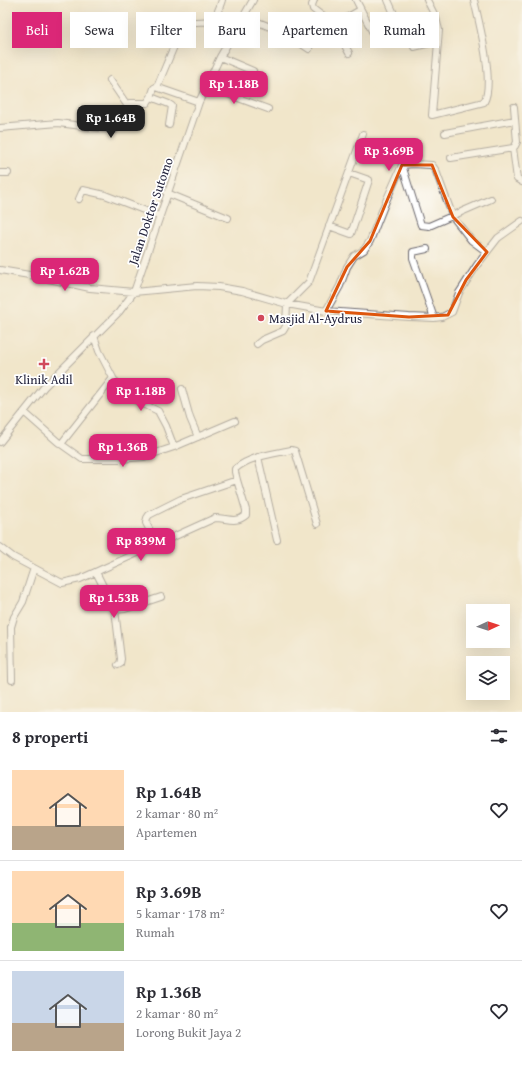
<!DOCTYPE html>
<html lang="id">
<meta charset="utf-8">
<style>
body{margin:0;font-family:"Gentium Book Plus",serif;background:#f7f7f7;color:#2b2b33;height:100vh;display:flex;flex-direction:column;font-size:15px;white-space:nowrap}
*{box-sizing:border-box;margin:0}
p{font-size:13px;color:#7c7c81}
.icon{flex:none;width:22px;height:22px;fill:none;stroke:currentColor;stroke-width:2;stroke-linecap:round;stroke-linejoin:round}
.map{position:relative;height:712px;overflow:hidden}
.drawer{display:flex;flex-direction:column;background:#fff;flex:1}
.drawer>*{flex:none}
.guide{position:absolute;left:12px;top:12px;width:498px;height:36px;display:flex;gap:8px}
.needle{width:26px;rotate:87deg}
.buttons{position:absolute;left:466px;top:604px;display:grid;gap:8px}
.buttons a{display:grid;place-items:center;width:44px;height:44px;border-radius:0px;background:#fff;box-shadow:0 4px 16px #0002;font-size:20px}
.price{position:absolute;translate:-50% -34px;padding:0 9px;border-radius:8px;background:#db2777;color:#fff;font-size:13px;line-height:26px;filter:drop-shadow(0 1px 2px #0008)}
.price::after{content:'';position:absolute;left:50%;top:24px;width:12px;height:9px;margin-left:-6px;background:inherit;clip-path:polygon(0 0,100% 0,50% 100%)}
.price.selected{background:#222;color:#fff}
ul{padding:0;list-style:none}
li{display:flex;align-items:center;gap:12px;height:100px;padding:0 12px}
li+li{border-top:1px solid #e1e1e2}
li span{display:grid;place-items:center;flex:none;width:112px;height:80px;border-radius:0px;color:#555}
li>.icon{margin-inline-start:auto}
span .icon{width:48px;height:48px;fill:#fffc;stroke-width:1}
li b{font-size:17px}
h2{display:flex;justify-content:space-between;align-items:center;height:48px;padding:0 12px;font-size:17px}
.chip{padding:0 14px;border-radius:0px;background:#fff;box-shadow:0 4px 16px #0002;font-size:14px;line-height:36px}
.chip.selected{background:#db2777;color:#fff}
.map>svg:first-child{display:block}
</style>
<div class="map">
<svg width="522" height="712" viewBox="0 0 522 712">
<rect width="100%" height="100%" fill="#fff"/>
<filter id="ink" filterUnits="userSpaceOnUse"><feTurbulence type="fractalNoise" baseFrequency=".025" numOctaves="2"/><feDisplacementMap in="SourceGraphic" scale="8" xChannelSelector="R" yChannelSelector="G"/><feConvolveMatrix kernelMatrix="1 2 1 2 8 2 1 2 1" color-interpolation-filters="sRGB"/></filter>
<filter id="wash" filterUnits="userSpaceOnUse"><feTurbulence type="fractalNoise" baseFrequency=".012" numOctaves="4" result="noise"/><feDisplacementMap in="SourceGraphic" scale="16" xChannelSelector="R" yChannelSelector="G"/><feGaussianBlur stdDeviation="0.9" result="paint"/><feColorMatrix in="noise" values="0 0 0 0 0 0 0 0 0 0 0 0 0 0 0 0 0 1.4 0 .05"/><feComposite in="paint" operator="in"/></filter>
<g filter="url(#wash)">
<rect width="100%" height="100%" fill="#f1e6cb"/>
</g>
<g filter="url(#ink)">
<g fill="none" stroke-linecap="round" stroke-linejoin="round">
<defs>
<path id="minor" d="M314 0 312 5 313 9 334 25 349 53
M356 0 374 35
M388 0 395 16
M427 0 436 18 439 30 432 115 484 102C495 83 479 22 474 0
M243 16 285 33 309 49
M334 25 360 10
M414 47 438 41
M220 57 253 71
M110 80 127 105
M206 86 268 109
M157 87 182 27C195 17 207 26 214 18 218 13 220 6 222 0
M151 97 169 104 172 106 169 125
M514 107 517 142 515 146 513 148 517 179 522 182
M0 128 58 123 115 130 120 125 129 103H147L151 97 154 88 156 87 199 102
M445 133 515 120
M451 158 513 148
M402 165 413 164 432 165 436 171 453 217 471 240 487 252
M0 173H8
M167 193 228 218
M79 199 83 190 105 195 159 216
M329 226 351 234 369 180 349 173
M427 249 413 252V258L434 318
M0 270 35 276 90 288 134 292 197 286 219 287 242 291 287 304 326 311 409 317 434 318 442 317 452 312 459 293 477 265 498 238 522 221
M326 311 340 286 347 267 354 256 364 250 370 241 386 201 402 165 421 225 429 226 491 199
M257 344 262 340 283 331 286 326 287 304 309 282 363 134
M113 378 120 390 125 395 158 411 166 426 174 447
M182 389 190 418 198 437
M24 412 58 442 82 459H120L144 457 174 447 235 421
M0 442 44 387 119 312 134 292 199 102 220 57 253 0
M61 444 113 378 99 351 94 336
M258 457 277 540
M237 480 235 472V469C250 456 273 454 291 450L295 451 317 524
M0 547 13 557 62 583 80 579 215 518C227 518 236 524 246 515V510L237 480 181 499 149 515 147 518 146 523 157 544
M96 572 115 610 125 609 161 597
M115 610 121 659 120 664 118 665
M12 680 11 627 14 617 23 602 34 568"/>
</defs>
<use href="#minor" stroke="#6a676d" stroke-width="8"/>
<use href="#minor" stroke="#fff" stroke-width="6"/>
</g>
</g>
<path d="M0 0H522V712H0ZM402 165H432L453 217 487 252 466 280 448 315 409 317 326 311 347 267 370 241Z" fill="#f1e6cb" fill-opacity=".55" fill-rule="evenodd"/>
<path fill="none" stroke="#de560e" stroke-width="3" stroke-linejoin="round" d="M402 165H432L453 217 487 252 466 280 448 315 409 317 326 311 347 267 370 241Z"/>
<g fill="#d1495b" stroke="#fff" stroke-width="1.5">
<circle cx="261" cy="318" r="4"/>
<path d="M42 358h4v4h4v4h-4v4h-4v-4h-4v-4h4z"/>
</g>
<g text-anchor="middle" stroke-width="3.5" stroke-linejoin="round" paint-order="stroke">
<g font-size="13" fill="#22223b" stroke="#fff">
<text transform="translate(150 211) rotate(-71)" y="5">Jalan Doktor Sutomo</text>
</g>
<g font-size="13" fill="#22223b" stroke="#fff" text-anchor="start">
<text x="269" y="323">Masjid Al-Aydrus</text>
<text x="44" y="384" text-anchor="middle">Klinik Adil</text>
</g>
</g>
</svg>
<div class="buttons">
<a><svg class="needle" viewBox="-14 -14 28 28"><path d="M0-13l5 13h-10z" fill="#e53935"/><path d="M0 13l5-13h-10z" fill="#7c7c81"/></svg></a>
<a><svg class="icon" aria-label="layers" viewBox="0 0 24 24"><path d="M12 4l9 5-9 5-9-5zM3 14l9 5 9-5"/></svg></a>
</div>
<b class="price" style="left:234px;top:105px">Rp 1.18B</b>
<b class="price selected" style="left:111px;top:139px">Rp 1.64B</b>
<b class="price" style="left:389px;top:172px">Rp 3.69B</b>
<b class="price" style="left:65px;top:292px">Rp 1.62B</b>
<b class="price" style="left:141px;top:412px">Rp 1.18B</b>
<b class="price" style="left:123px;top:468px">Rp 1.36B</b>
<b class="price" style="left:141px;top:562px">Rp 839M</b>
<b class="price" style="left:114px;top:619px">Rp 1.53B</b>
<div class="guide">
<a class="chip selected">Beli</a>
<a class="chip">Sewa</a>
<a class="chip">Filter</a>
<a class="chip">Baru</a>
<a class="chip">Apartemen</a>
<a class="chip">Rumah</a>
</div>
</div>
<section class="drawer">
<h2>8 properti<svg class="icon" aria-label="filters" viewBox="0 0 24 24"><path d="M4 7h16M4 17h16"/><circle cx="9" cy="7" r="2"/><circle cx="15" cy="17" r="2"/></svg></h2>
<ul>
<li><span style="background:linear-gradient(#ffd9b3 70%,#b9a48a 0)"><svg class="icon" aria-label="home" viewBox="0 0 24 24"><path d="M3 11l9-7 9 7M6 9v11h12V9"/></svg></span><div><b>Rp 1.64B</b><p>2 kamar · 80 m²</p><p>Apartemen</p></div><svg class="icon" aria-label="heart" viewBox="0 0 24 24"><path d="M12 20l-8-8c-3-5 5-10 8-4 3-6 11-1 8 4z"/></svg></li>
<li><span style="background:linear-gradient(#ffd9b3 65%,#8fb573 0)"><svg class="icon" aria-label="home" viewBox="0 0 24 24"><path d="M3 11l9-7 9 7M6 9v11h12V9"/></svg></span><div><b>Rp 3.69B</b><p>5 kamar · 178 m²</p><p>Rumah</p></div><svg class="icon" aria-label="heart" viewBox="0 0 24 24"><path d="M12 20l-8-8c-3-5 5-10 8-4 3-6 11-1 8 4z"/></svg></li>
<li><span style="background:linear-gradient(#c9d6e8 65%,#b9a48a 0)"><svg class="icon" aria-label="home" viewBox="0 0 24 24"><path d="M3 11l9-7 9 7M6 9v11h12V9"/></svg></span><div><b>Rp 1.36B</b><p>2 kamar · 80 m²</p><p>Lorong Bukit Jaya 2</p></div><svg class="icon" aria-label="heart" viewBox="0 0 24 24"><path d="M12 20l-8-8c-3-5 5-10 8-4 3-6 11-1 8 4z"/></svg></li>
</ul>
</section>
